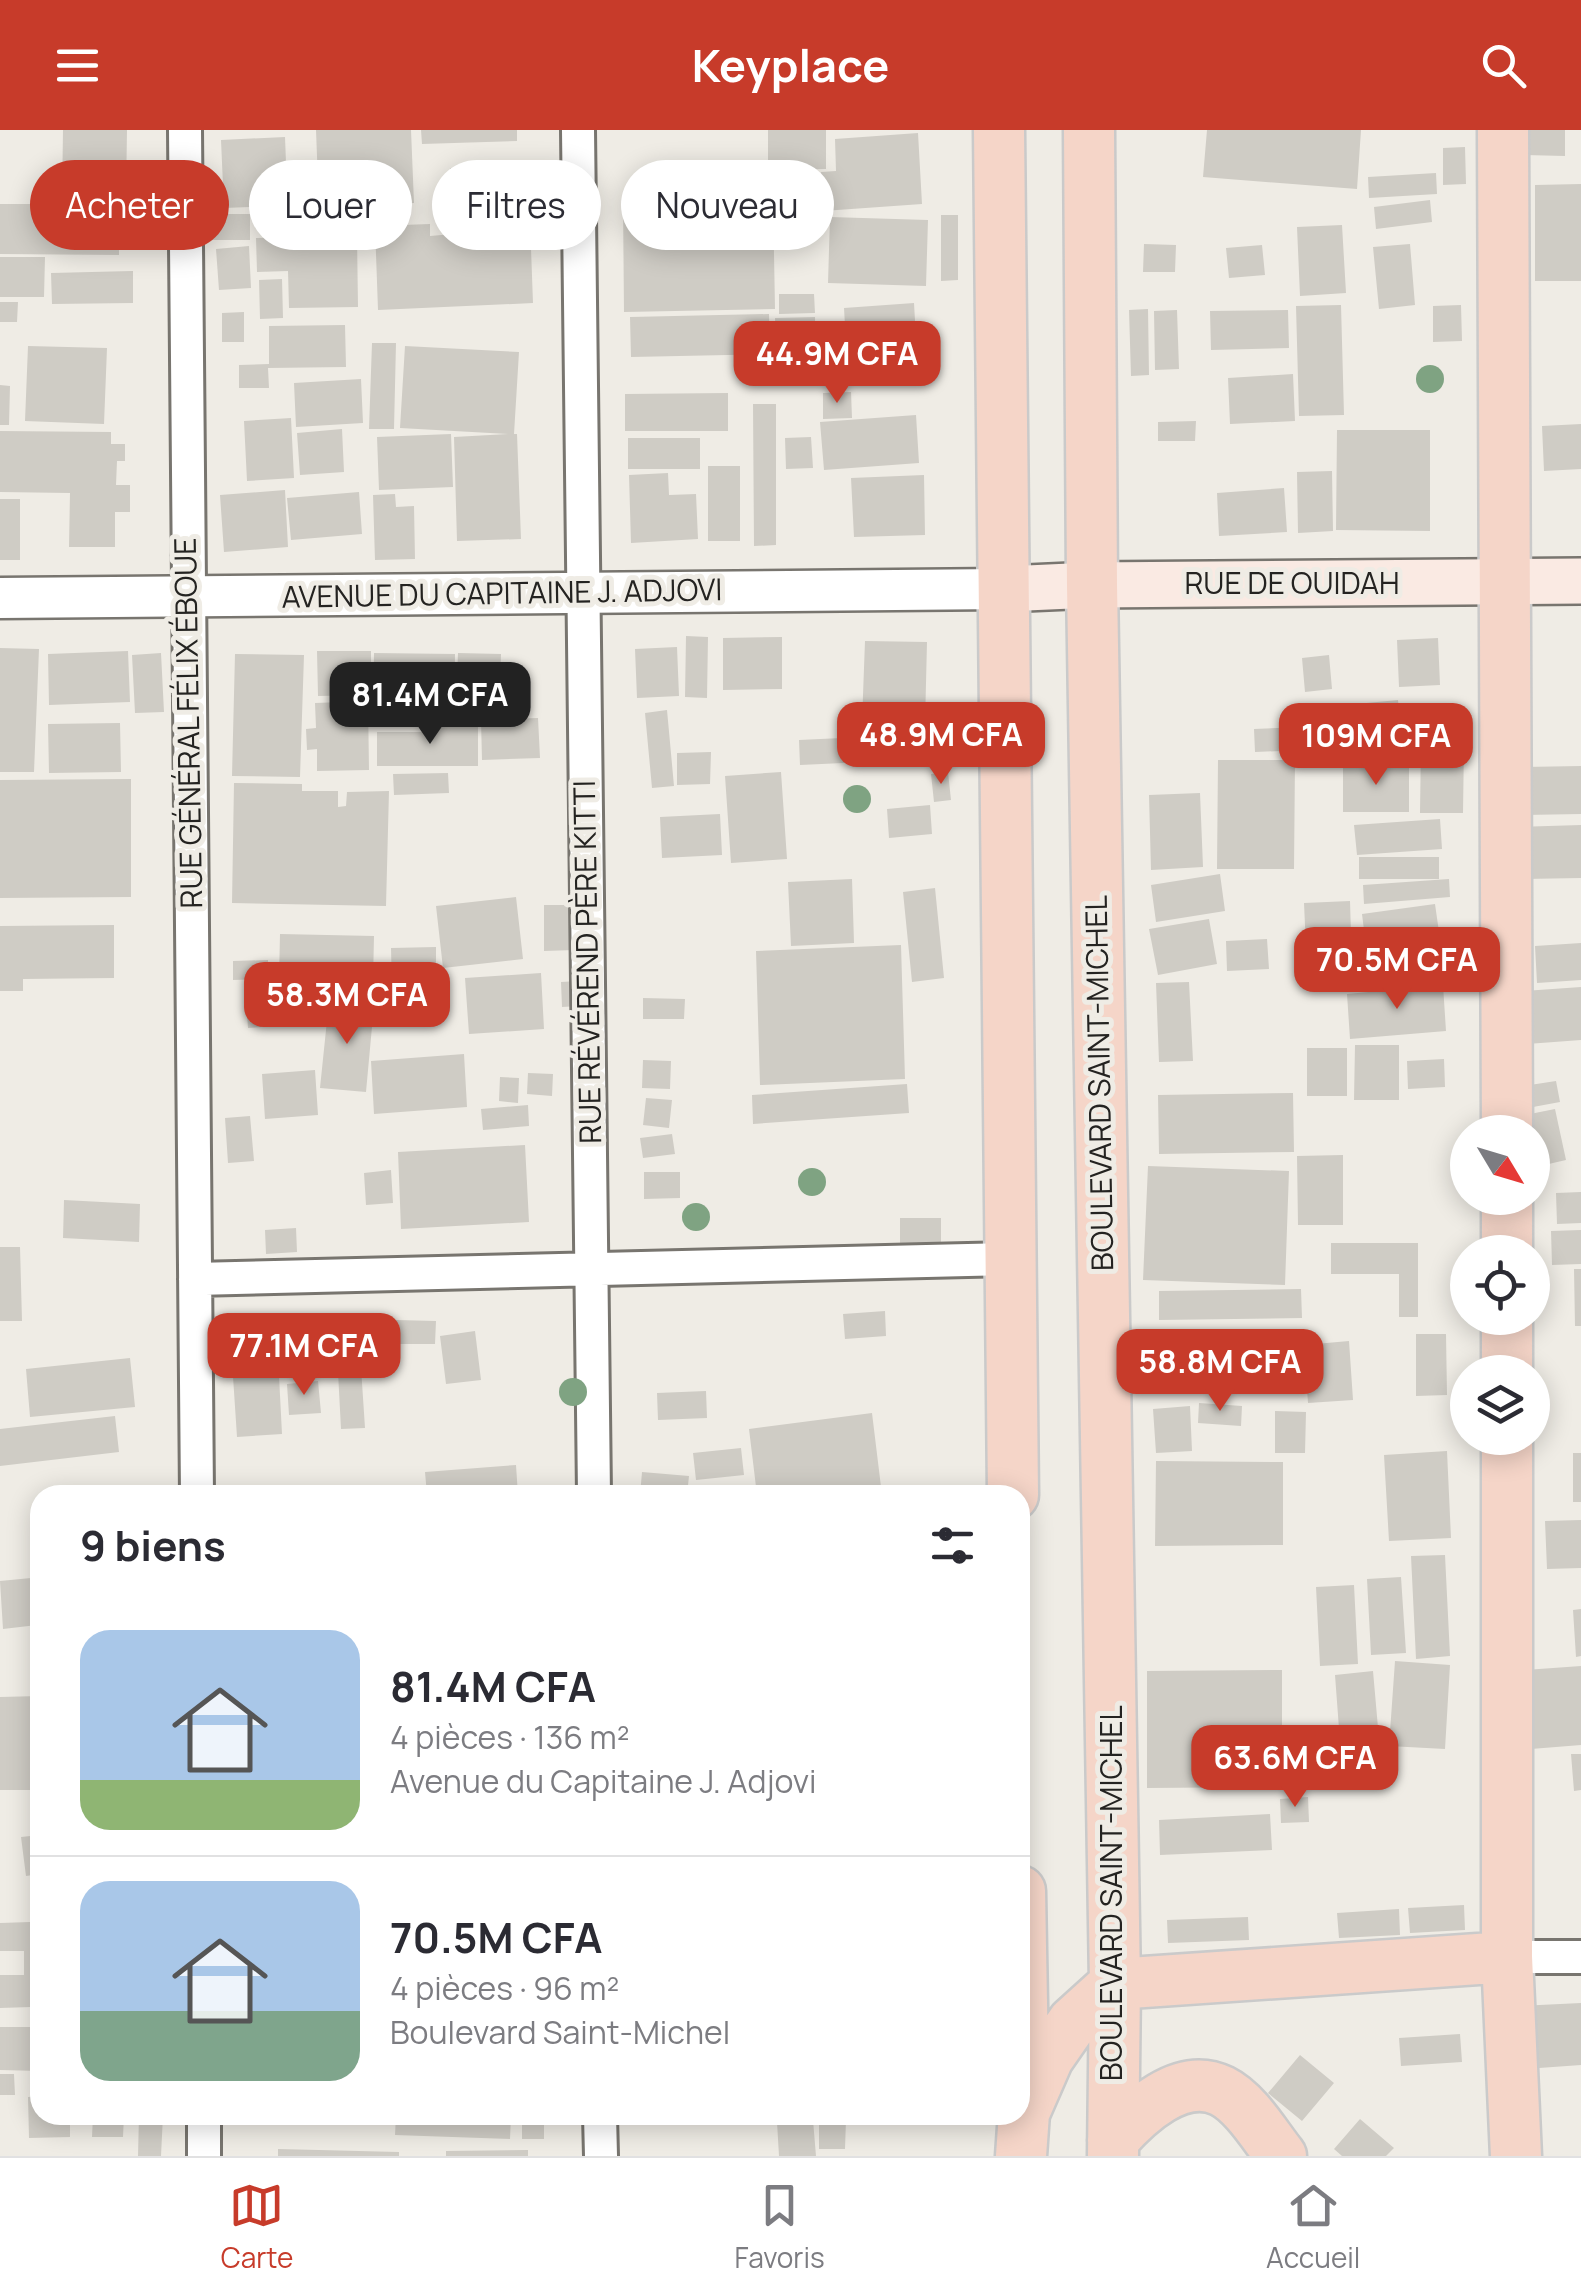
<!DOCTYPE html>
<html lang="fr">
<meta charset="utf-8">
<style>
body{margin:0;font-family:Manrope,sans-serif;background:#f2f2f3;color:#2b2b33;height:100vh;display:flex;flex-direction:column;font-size:38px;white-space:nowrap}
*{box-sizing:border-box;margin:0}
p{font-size:32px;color:#7c7c81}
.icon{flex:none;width:55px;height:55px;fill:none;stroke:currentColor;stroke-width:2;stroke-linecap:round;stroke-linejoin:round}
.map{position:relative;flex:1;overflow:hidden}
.sheet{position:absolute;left:30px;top:1355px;width:1000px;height:640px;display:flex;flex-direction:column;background:#fff;border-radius:30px;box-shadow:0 5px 25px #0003}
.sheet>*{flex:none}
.top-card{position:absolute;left:30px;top:30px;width:1000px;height:90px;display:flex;gap:20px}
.needle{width:65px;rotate:128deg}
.buttons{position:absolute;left:1450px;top:985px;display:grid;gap:20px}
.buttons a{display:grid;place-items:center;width:100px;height:100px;border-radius:50%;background:#fff;box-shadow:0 5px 25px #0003;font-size:50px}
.price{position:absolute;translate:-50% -85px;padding:0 22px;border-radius:20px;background:#c73b2a;color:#fff;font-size:32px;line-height:65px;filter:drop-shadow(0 2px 5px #0008)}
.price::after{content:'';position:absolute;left:50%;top:60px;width:30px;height:22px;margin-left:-15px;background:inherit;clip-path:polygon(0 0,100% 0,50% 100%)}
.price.on{background:#222;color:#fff}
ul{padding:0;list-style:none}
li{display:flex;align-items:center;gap:30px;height:250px;padding:0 50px}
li+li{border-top:2px solid #e1e1e2}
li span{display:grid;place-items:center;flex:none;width:280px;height:200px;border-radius:30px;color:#555}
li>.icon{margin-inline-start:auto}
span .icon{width:120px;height:120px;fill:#fffc;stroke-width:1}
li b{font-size:42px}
h2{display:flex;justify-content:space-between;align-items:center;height:120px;padding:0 50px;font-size:42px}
.chip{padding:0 35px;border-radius:45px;background:#fff;box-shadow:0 5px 25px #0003;font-size:35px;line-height:90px}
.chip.on{background:#c73b2a;color:#fff}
header{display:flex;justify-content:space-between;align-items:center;height:130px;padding:0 50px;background:#c73b2a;color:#fff;font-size:45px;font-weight:700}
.dock{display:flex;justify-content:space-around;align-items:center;height:140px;border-top:2px solid #e1e1e2;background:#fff;font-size:28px;color:#7c7c81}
.dock a{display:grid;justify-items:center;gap:5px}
.dock .on{color:#c73b2a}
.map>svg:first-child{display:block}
</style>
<header><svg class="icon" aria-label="menu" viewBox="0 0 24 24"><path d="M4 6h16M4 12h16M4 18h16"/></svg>Keyplace<svg class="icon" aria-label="search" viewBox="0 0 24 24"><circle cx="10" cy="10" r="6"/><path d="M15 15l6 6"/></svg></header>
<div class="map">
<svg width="1581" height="2026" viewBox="0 0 1581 2026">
<rect width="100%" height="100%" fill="#efece5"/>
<path fill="#cfccc5" d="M63 0H127L126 66H62Z
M316 0H411L414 73 319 78Z
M421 0H517V11L422 14Z
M768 0H826V39L768 40Z
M1207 0H1361L1357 59 1203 47Z
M1525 0H1565V26L1525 25Z
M918 3 922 74 823 81 821 42 836 41 835 9Z
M285 7 287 58H301L302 75 224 78 221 10Z
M1465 17 1466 54 1443 55V18Z
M518 34 520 92 530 91 533 173 378 180 375 96 430 94V106L453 104 450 38Z
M1436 43 1437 64 1369 68 1368 47Z
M1581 54V151H1535V55Z
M773 69 775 179 624 182 623 72Z
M1430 70 1432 92 1376 99 1374 77Z
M0 74H119V125L0 124Z
M203 84H250V110H203Z
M941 85H958V150L941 151Z
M830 87 928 90 926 156 828 153Z
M1342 95 1346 163 1300 166 1297 97Z
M357 106 358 177 289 178 288 141 257 142 256 108Z
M1144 114 1176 115 1175 142H1143Z
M1410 114 1415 175 1379 179 1373 117Z
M1262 115 1265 145 1229 148 1226 118Z
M249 116 251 158 219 160 216 119Z
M0 127H45L44 167H0Z
M133 141V173L52 174 51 143Z
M282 149 283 188 260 189 259 150Z
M779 164H814L815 183 779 184Z
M0 172H18L17 192H0Z
M914 173 918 243 848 248 844 178Z
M1341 175 1344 285 1299 286 1296 176Z
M1461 175 1462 211 1433 212V176Z
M1148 179 1149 245 1131 246 1129 180Z
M1177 180 1179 239 1155 240 1154 181Z
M1288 180 1289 218 1211 220 1210 181Z
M244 182V212H222V183Z
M769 184 770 224 631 227 630 187Z
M815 187 816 254 778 255 775 188Z
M345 195 346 237 268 238 269 258H239V235L269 234V196Z
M372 213H396L394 299H369Z
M28 216 107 218 104 294 25 291Z
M405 216 519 222 514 304H517L521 409 457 411 454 307 508 304 400 298Z
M1293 244 1295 291 1230 294 1228 248Z
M361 249 363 293 296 297 294 253Z
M0 255 10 256 9 295H0Z
M851 262 852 288 823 289V263Z
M728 263V301H625V264Z
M753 274H776V415L754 416Z
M916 285 919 333 824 340 820 292Z
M291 288 294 348 247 351 244 291Z
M1196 291 1195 311H1158V292Z
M1581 294V339L1544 341 1542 296Z
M342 299 344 342 300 345 297 303Z
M1337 300H1430V401L1336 400Z
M0 301 111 302V314H125V331H117L116 355H130V382H115V417H69L70 363 0 362Z
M451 304 453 357 379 360 377 307Z
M811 307 813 338 786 339 785 308Z
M628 308H700V339H628Z
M708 336H740V411H708Z
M1332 341 1333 401 1298 403 1297 342Z
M668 343 669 365 696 364 698 409 631 413 629 345Z
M924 345 925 405 854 407 851 348Z
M1284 358 1287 402 1219 406 1217 363Z
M285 360 288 417 224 422 220 365Z
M359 362 362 404 291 410 287 368Z
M395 364 396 377 414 376 415 429 375 430 373 365Z
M0 369H20V430H0Z
M686 506 708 507 707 568 685 567Z
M782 507V559L723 560V508Z
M1438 508 1440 555 1399 557 1397 510Z
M865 511 927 512 925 594 862 592Z
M677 517 679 566 637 568 635 519Z
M0 518 39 519 34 642H0Z
M128 521 130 572 49 575 48 524Z
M317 521H371V565L318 566Z
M161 523 164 582 135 583 132 525Z
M374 523 455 524 454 583H421V597L373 596Z
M458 523 501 524 500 551 457 549Z
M235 524 304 525 300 647 232 646Z
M1329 525 1332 559 1305 562 1302 528Z
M1398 570 1403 622 1339 629 1335 576Z
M368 571 369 640 317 641V619L307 620 306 599 316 598 315 573Z
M667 580 674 656 652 658 645 583Z
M538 588 540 628 482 630 481 590Z
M120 593 121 642 49 643 48 594Z
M436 593 478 594V636H377V602H435Z
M1304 597 1305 620 1255 622 1254 599Z
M863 607 865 632 800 635 799 610Z
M1421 614H1464L1463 683H1420Z
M711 622 710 654 677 655V623Z
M1218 630H1295L1294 739H1217Z
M1409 634V682H1343V635Z
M1581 636V684L1516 685V637Z
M781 642 787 729 731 733 725 646Z
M948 642 951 670 934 672 931 644Z
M448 643 449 663 394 665 393 644Z
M131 649V767L0 768V650Z
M234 653 302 654V661H338V677L346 676 347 662 389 661 386 776 232 773Z
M1200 663 1203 737 1151 740 1149 665Z
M930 675 932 704 889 708 887 679Z
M720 684 722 725 662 728 660 687Z
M1440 689 1442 719 1357 725 1354 695Z
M1581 695V748L1521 749 1520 697Z
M1359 727H1439V749H1359Z
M1220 744 1225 781 1156 792 1151 755Z
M852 749 854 813 791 816 788 752Z
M1449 749 1450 767 1364 774 1363 755Z
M935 758 944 848 912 852 903 762Z
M516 767 523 829 443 838 436 776Z
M1350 771 1352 838 1307 840 1304 773Z
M1435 774 1443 830 1369 840 1362 784Z
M544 775H573L574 820 544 821Z
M1209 789 1217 834 1158 845 1149 799Z
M114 795V848L23 849V861H0V796Z
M280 804 374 806 373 851 279 849Z
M1267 809 1269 839 1227 841 1226 811Z
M1581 813V850L1537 853 1535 816Z
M901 815 905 949 760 955 756 821Z
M436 817V857L392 858 391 818Z
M268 830V849L233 850V831Z
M541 843 544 899 469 904 465 848Z
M578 851 579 876 562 877 561 852Z
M1189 852 1193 931 1159 932 1156 853Z
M1443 855 1446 901 1350 909 1347 864Z
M1581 857V910L1527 914 1524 861Z
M291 867 292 895 248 898 246 870Z
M643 868 685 869 684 889H643Z
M329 871 374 875 366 962 320 958Z
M1355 915H1399V970H1354Z
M1307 918H1347V966H1307Z
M464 924 467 977 374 984 371 931Z
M1444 929 1445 957 1408 959 1407 931Z
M643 930 671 931 670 959 642 958Z
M315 940 318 985 265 989 262 944Z
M528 943 553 944 552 966 527 964Z
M500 947 519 948 518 973 499 971Z
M1556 951 1560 972 1533 977 1530 955Z
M907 954 909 983 753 994 752 965Z
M1293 963 1294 1022 1159 1024 1158 965Z
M646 968 672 970 669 998 643 995Z
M528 975 529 996 483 1000 481 979Z
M1555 979 1566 1030 1540 1036 1530 984Z
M250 986 254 1031 228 1033 225 988Z
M672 1004 675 1024 643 1028 640 1008Z
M525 1015 529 1092 401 1099 398 1022Z
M1343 1025V1095H1298L1297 1026Z
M1148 1036 1289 1041 1285 1155 1143 1150Z
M391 1040 393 1073 366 1075 364 1043Z
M644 1042H680V1068L644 1069Z
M1581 1062V1093L1557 1094 1556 1063Z
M64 1070 140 1074 139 1112 63 1108Z
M900 1088H941V1119H900Z
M296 1098 297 1122 266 1124 265 1100Z
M1581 1100V1134L1552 1135 1551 1101Z
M1331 1113H1418V1187H1399V1144H1331Z
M0 1117H20L22 1191H0Z
M1574 1139H1581V1196H1575Z
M1301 1159 1302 1188 1159 1190V1161Z
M885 1181 886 1206 845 1209 843 1184Z
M396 1190 436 1191 435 1214H396Z
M358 1192 365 1298 341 1299 338 1242 328 1243V1231L294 1234 295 1245 279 1246 282 1304 237 1307 230 1201Z
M475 1201 481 1250 446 1254 440 1206Z
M1416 1204H1446L1447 1265 1416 1266Z
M1218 1205 1254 1208 1251 1231 1215 1228Z
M1349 1211 1353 1270 1308 1273 1304 1215Z
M130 1228 135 1277 30 1287 26 1239Z
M318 1251 321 1283 289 1285 287 1254Z
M706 1261 707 1288 658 1290 657 1263Z
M1199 1273 1242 1276 1241 1296 1198 1293Z
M1190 1276 1192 1321 1156 1323 1153 1279Z
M1275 1281 1306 1282 1305 1323H1275Z
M872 1283 882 1365H757L749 1299Z
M115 1286 119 1322 0 1336V1299Z
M741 1318 744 1345 696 1350 693 1323Z
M1447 1321 1451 1408 1389 1411 1384 1325Z
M1573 1323H1581V1372H1573Z
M1156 1331 1283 1332V1415L1155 1416Z
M516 1335 518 1365H427L425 1342Z
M642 1342 689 1346 687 1365H640Z
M1581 1390V1438L1547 1439 1545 1391Z
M1445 1425 1450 1526 1416 1529 1411 1426Z
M1401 1447 1406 1523 1371 1525 1367 1449Z
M31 1448 37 1495 3 1499 0 1451Z
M1354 1455 1358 1534 1320 1536 1316 1457Z
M1581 1479V1526L1576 1527 1573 1480Z
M1395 1531 1450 1535 1445 1619 1389 1616Z
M1581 1536V1615L1531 1619 1525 1540Z
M1282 1540V1657L1147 1658V1541Z
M1373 1541 1379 1609 1340 1612 1335 1545Z
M40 1566V1660H0V1567Z
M1571 1624H1581V1660L1574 1661Z
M1308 1667 1309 1692 1281 1693 1280 1669Z
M1270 1684 1272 1720 1160 1725 1159 1690Z
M40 1705V1744L26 1746 21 1707Z
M1464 1775 1465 1800 1410 1803 1408 1778Z
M1399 1779 1400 1805 1339 1808 1337 1783Z
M1248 1787 1249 1810 1168 1813 1167 1790Z
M30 1792 31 1877 0 1878V1845H24V1821H0V1793Z
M1581 1873V1935L1525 1939 1521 1876Z
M0 1897H40V1941L0 1940Z
M1460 1904 1462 1932 1401 1936 1399 1908Z
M1300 1925 1334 1953 1302 1991 1268 1963Z
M0 1944H14L15 1965H0Z
M40 1966V1985H70V2007L29 2008 28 1967Z
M93 1985H124L123 2007H92Z
M139 1985H163L161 2026H138Z
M254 1985H344V1993L254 1994Z
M396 1985H511L510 2009 395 2005Z
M522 1985H544V2009H522Z
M892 1985H932V1992H892Z
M819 1989 846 1990 845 2019H819Z
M1360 1989 1394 2018 1386 2026H1342L1334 2019Z
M813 1990 816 2026H779L777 1992Z
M278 2019 399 2022V2026H278Z
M528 2020V2026H446V2021Z"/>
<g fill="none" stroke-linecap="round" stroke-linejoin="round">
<defs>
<path id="minor" d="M185 0 197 1365
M578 0 594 1365
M195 1149 1009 1129
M1507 1827H1581
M204 1985V2026
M600 1985 601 2026"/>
<path id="tertiary" d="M0 468 1003 459"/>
<path id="secondary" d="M1003 459 1092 455 1581 451"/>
<path id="primary" d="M999 0 1013 1365
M1089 0 1092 455 1115 1854 1113 2026
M1503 0 1507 1002
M1507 1122V1068
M1507 1242V1188
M1507 1308V1827L1516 2026
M1020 1761 1024 1983 1021 2026
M1024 1983 1048 1928 1073 1892 1115 1854 1507 1827
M1113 2010C1137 1983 1181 1941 1222 1961 1246 1973 1265 2006 1281 2026"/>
</defs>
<use href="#minor" stroke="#78756f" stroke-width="38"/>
<use href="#tertiary" stroke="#78756f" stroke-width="45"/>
<use href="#secondary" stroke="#78756f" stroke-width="50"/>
<use href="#primary" stroke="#cacaca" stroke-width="55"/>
<use href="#minor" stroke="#fff" stroke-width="32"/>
<use href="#tertiary" stroke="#fff" stroke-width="40"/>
<use href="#secondary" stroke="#faeae3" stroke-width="45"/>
<use href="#primary" stroke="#f5d5c8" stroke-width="50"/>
</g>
<g fill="#7fa382">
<circle cx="1430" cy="249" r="14"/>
<circle cx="857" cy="669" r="14"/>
<circle cx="812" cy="1052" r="14"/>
<circle cx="696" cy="1087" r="14"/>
<circle cx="573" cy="1262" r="14"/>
</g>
<g text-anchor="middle" stroke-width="10" stroke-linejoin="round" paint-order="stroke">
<g font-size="30" fill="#242321" stroke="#efece5">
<text x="1292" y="464">RUE DE OUIDAH</text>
<text transform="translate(502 464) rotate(-1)" y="10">AVENUE DU CAPITAINE J. ADJOVI</text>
<text transform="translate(189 593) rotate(-91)" y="10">RUE GÉNÉRAL FÉLIX ÉBOUE</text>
<text transform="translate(588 832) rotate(-91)" y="10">RUE RÉVÉREND PÈRE KITTI</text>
<text transform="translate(1100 953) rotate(-91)" y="10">BOULEVARD SAINT-MICHEL</text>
<text transform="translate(1112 1763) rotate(-90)" y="10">BOULEVARD SAINT-MICHEL</text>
</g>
</g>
</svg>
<div class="buttons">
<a><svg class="needle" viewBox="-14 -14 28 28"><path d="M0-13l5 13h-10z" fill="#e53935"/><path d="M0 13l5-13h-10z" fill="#7c7c81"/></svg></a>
<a><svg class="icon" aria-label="locate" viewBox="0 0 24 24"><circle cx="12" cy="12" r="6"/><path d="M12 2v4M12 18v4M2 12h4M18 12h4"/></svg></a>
<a><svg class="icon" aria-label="layers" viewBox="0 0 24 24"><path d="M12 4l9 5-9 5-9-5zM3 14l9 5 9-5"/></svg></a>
</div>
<b class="price" style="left:837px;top:276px">44.9M CFA</b>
<b class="price on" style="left:430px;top:617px">81.4M CFA</b>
<b class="price" style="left:941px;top:657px">48.9M CFA</b>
<b class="price" style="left:1376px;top:658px">109M CFA</b>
<b class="price" style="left:1397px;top:882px">70.5M CFA</b>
<b class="price" style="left:347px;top:917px">58.3M CFA</b>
<b class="price" style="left:304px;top:1268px">77.1M CFA</b>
<b class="price" style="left:1220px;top:1284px">58.8M CFA</b>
<b class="price" style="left:1295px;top:1680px">63.6M CFA</b>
<div class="top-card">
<a class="chip on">Acheter</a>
<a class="chip">Louer</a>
<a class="chip">Filtres</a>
<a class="chip">Nouveau</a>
</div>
<section class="sheet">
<h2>9 biens<svg class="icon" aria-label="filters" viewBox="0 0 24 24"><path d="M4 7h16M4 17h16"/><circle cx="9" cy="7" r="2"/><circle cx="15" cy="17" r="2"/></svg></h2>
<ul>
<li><span style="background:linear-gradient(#a9c7e8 75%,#8fb573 0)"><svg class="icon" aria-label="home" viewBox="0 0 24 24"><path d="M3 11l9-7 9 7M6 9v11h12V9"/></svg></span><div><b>81.4M CFA</b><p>4 pièces · 136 m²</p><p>Avenue du Capitaine J. Adjovi</p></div></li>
<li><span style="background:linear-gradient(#a9c7e8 65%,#7fa58c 0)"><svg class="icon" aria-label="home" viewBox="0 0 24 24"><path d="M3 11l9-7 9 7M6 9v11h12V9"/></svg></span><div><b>70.5M CFA</b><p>4 pièces · 96 m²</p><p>Boulevard Saint-Michel</p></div></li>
</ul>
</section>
</div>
<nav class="dock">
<a class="on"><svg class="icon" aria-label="map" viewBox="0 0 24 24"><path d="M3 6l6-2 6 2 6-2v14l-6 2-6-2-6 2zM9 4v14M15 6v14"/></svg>Carte</a>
<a><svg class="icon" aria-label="saved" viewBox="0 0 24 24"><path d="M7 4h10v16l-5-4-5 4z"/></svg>Favoris</a>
<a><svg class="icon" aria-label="home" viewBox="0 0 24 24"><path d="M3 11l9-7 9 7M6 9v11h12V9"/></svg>Accueil</a>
</nav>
